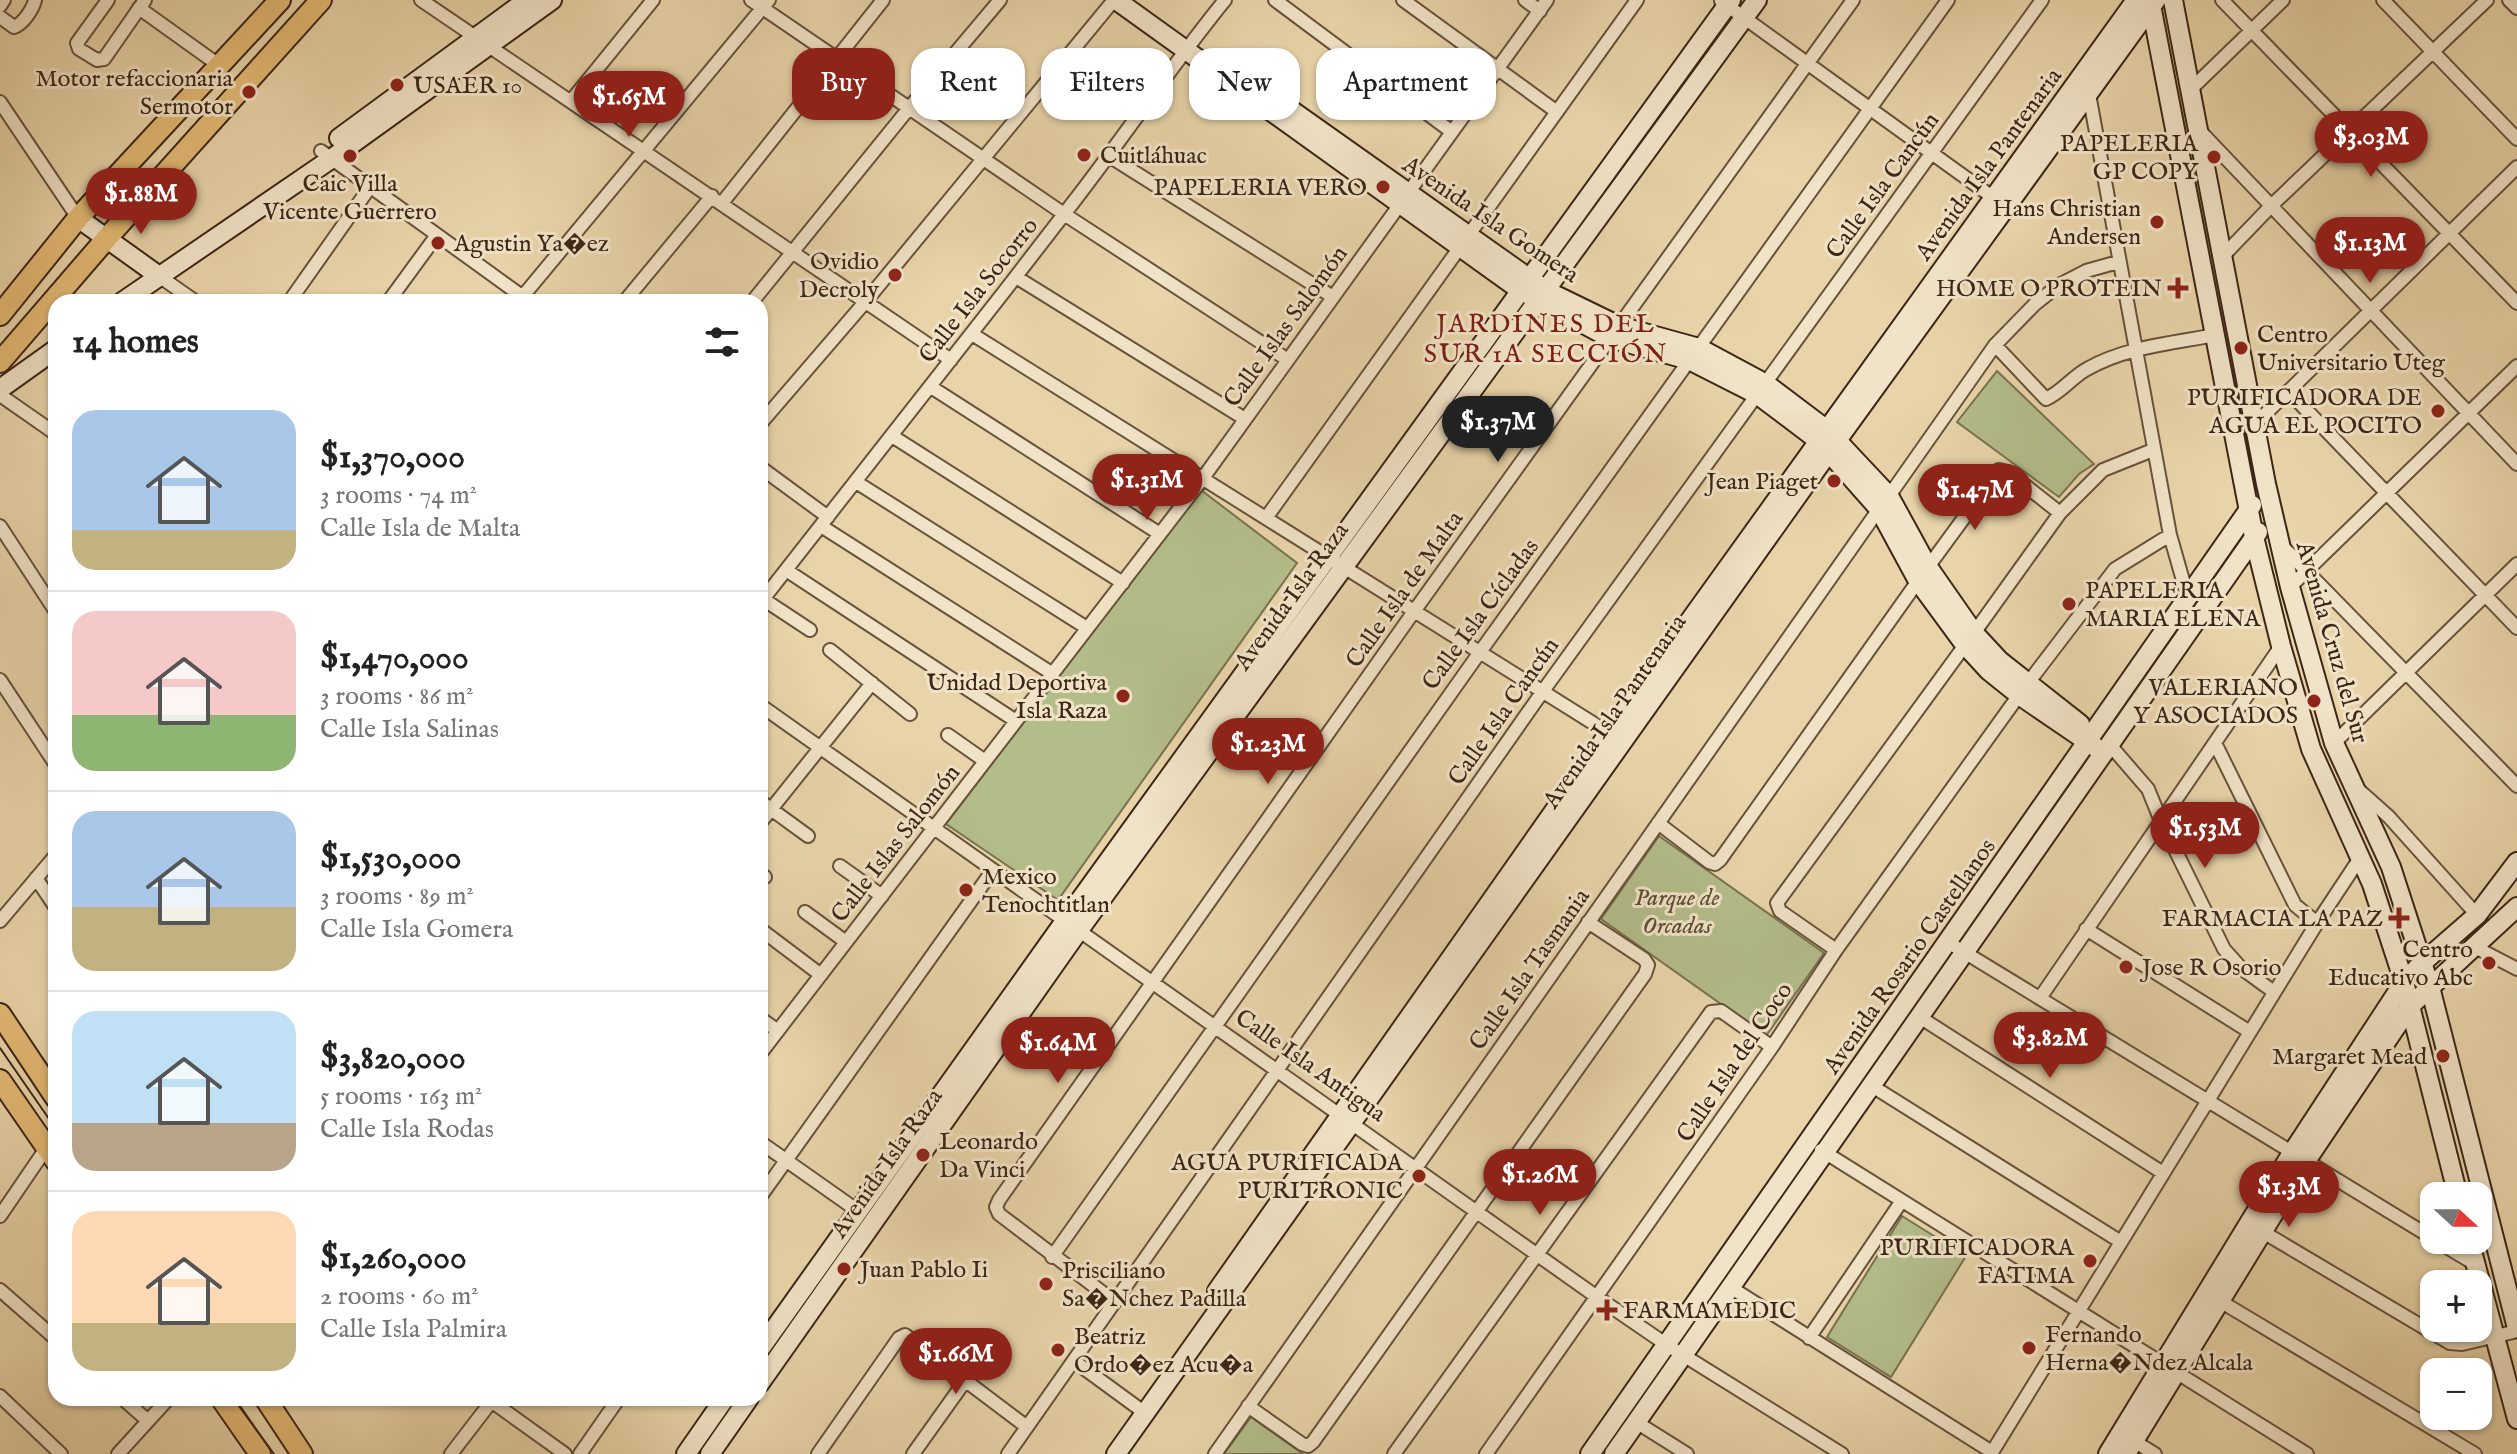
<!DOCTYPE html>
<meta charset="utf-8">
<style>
body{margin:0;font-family:"IM FELL English",serif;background:#f2f2f2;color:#222;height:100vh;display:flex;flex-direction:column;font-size:30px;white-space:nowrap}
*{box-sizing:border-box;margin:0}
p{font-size:26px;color:#767676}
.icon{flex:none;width:44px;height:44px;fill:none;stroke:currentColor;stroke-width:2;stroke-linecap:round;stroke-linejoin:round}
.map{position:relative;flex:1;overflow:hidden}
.panel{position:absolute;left:48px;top:294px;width:720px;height:1112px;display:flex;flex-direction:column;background:#fff;border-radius:24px;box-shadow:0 2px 6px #0004}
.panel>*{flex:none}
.banner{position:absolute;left:792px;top:48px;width:760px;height:72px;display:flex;gap:16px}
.needle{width:52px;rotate:111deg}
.controls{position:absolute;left:2420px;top:1182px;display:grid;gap:16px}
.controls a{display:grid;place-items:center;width:72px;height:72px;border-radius:16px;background:#fff;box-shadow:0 2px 6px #0004;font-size:40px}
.price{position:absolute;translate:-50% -68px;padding:0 18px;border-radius:28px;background:#8f2418;color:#fff;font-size:26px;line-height:52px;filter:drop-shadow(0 2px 4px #0008)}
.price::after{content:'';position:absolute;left:50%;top:48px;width:24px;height:18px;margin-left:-12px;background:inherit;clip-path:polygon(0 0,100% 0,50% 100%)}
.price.active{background:#222;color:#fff}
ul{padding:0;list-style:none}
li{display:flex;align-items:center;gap:24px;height:200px;padding:0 24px}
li+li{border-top:2px solid #e0e0e0}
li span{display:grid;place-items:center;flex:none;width:224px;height:160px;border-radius:24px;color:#555}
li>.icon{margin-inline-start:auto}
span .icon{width:96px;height:96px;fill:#fffc;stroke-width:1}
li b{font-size:34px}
h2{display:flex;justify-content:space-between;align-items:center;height:96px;padding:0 24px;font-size:34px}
.tag{padding:0 28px;border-radius:24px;background:#fff;box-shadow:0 2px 6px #0004;font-size:28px;line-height:72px}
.tag.active{background:#8f2418;color:#fff}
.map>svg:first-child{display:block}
</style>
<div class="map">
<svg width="2517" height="1454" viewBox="0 0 2517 1454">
<rect width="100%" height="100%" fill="#e9d4a9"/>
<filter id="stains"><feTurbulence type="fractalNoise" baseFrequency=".0025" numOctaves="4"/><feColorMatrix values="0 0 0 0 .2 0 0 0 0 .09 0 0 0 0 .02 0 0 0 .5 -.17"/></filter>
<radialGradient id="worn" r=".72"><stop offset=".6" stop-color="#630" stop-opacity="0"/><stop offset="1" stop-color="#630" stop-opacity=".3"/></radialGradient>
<path fill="#b3bd8a" stroke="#787250" stroke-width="2" d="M1997 371 2094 464 2079 474 2059 497 1957 422Z
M1201 490 1297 563 1058 900 946 824Z
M1659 836 1824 953 1766 1036 1601 919Z
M1902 1216 1966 1256 1891 1377 1827 1337Z
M1251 1417 1303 1454H1224Z"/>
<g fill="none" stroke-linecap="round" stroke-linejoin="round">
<defs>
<path id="street" d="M108 0 77 43 79 49 97 60 104 59 145 0
M421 0 951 360
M751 0 1064 214 1288 360
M1275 0 1452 132
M1403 0 1557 112
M1525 0 1540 11
M2222 0 2517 303
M2383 0 2517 139
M2509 0 2517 8
M1721 1 1998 201
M0 6 4 0
M139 8 220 66
M0 17 14 27C23 24 33 9 35 0
M2190 90 2283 0
M2086 92 2089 94 2170 535 2188 598
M571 101 653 0
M0 102 78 218
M2199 130 2517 464
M321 151 530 302
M1109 156 1333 297
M722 203 883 0
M2222 257 2272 205 2487 0
M159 276 196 302
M1016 277 1245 419
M289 302 370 187
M388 302 437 235
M518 302 769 0
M624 302 712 196
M752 302 910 107 1000 0
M972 334 1612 735
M1995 345 2046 399C2062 392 2072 377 2087 369 2125 347 2173 343 2215 335
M931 387 1160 534
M2288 391 2517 628
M0 395 56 434
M760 424 866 301 1114 0
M2255 424 2517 167
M892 436 1123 583
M760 467 828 517
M856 482 1087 628
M1889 496 1995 345 2035 304 2059 285 2086 271 2118 262
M1266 518 1637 0
M0 526 56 612
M821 526 1053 674
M2281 545 2517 786
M1928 567 1999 470 2008 472 2060 513
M786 570 1016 721
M2290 587 2517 366
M763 599 810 630
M760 603C866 469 971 335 1075 200 1126 134 1172 65 1225 0
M1974 633 2060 513 2103 470 2153 450
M830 650 910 714
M0 680 56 765
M2028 683 2115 569 2170 535
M760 705 1597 1297 1667 1345 1842 1454
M948 735 985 761
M2215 743 2295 905 2317 923
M2334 743 2517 564
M2110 745 2148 789 2161 821 2224 949 2241 968 2274 992
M2361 792 2389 817 2477 915
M760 801 808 836
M760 823 872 683
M1658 823 1709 862 1715 864 1720 860 1918 581
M840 866 882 896
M760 873 765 877
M36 878 56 908
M805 912 846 942
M0 921 56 855
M760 929 821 975
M2086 929 2250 1032
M1946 941 2434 1239
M2473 946 2517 969
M1836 950 1780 911 1777 903 1965 645
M2040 998 2281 646
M1918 1016 2163 1173
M760 1018 778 1031
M760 1054 1203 478 1547 0
M1872 1086 2121 1242
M760 1142 858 1211
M1821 1150 2307 1454
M760 1197 993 870
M0 1216 47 1147
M2263 1232 2450 1343 2462 1344 2517 1331
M2435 1240 2475 1264
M1052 1257 1480 652 1948 0
M1730 1287 1992 1452
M0 1290 56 1339
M2220 1301 2475 1454
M1115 1302 999 1214 996 1207 999 1200 1415 610 1853 0
M1809 1338 1901 1202
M1074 1361 1145 1413
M0 1396 61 1454
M122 1398 147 1420
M487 1398 565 1454
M1248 1406 1302 1444 1308 1446 1313 1442 1645 974 1648 965 1644 959 1588 922
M1636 1422 1687 1454
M2134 1441 2155 1454
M118 1454 169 1398
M451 1454 494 1398
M580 1454 619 1398
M818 1454 899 1338 905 1335 1027 1427
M913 1454 965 1381
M1008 1454 1543 691 2042 0
M1215 1454 1879 509
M1394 1454 1711 1012 1721 1011 1772 1047
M1486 1454 1772 1047 1836 950 2019 695
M1991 1454 2317 923 2360 858"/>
<path id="secondary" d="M1116 0 1520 290 1610 338 1689 360 1758 395 1819 441 1879 509 1918 581 1965 645 1989 671 2019 695 2104 753
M2150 0 2254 537 2281 646 2311 749 2372 884 2404 982 2458 1196
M2173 0 2266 484 2290 587 2334 743 2391 867 2430 987 2517 1328
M1287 107 1547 291 1619 326 1699 348 1766 384 1827 430 1889 496 1928 567 1974 633 2000 661 2080 724
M339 138 527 0
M78 218 159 276
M122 302 331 159 552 0
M0 389 56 349
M2469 1240 2517 1419
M1217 1291 1609 733 2136 0
M760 1349 1065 921 1731 0
M760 1383 1079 930 1757 0
M686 1454 725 1398
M710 1454 749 1398
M1116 1454 1830 450 2156 0
M1590 1454 2252 505
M1614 1454 2258 532
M2108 1454 2292 1153 2404 982 2422 963 2477 915 2517 862
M2126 1454 2306 1161 2410 1006 2517 907"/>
<path id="primary" d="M0 315 78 218 280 0
M0 362 107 238 321 0
M0 1014 56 1098
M0 1080 56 1161
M221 1398 260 1454
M265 1398 302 1454"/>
</defs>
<use href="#street" stroke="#67523c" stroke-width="16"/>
<use href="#secondary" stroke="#3c2617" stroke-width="22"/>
<use href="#primary" stroke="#3c2617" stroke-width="24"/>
<use href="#street" stroke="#f1e3c7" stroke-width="12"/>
<use href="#secondary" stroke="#f1e3c7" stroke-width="18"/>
<use href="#primary" stroke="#e4ba74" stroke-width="20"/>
<path stroke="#3c2617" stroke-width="2" d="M0 1048 56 1129
M233 1398 274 1454"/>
</g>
<g fill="#8f2418" stroke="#f1e3c7" stroke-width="3">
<circle cx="397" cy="85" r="8"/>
<circle cx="249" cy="92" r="8"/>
<circle cx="1084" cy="155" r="8"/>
<circle cx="350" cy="156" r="8"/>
<circle cx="2214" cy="157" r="8"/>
<circle cx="1383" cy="187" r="8"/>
<circle cx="2157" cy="222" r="8"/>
<circle cx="438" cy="243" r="8"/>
<circle cx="895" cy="275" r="8"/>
<path d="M2174 276h8v8h8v8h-8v8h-8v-8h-8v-8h8z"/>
<circle cx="2241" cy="348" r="8"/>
<circle cx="2438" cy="411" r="8"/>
<circle cx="1834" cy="481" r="8"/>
<circle cx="2069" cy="604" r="8"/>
<circle cx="1123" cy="696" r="8"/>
<circle cx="2314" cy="701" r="8"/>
<circle cx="966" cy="890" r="8"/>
<path d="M2395 906h8v8h8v8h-8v8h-8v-8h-8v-8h8z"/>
<circle cx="2489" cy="963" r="8"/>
<circle cx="2126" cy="967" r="8"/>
<circle cx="2443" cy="1056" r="8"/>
<circle cx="923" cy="1155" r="8"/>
<circle cx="1419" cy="1176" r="8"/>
<circle cx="2090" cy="1261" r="8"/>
<circle cx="844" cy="1269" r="8"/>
<circle cx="1046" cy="1284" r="8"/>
<path d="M1603 1298h8v8h8v8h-8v8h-8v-8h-8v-8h8z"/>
<circle cx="2029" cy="1348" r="8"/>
<circle cx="1058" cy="1350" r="8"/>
</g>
<g text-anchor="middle" stroke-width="6" stroke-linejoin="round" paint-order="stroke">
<g font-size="24" fill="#3c2617" stroke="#f1e3c7" text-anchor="end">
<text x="233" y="86">Motor refaccionaria<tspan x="233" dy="28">Sermotor</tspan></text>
<text x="413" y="93" text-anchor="start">USAER 10</text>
<text x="2198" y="151">PAPELERIA<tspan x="2198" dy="28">GP COPY</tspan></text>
<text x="1100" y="163" text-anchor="start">Cuitláhuac</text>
<text x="350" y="191" text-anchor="middle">Caic Villa<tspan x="350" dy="28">Vicente Guerrero</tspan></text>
<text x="1367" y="195">PAPELERIA VERO</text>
<text x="2141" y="216">Hans Christian<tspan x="2141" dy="28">Andersen</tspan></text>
<text x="454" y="251" text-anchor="start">Agustin Ya�ez</text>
<text x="879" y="269">Ovidio<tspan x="879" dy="28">Decroly</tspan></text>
<text x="2162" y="296">HOME O PROTEIN</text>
<text x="2257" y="342" text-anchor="start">Centro<tspan x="2257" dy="28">Universitario Uteg</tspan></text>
<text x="2422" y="405">PURIFICADORA DE<tspan x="2422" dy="28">AGUA EL POCITO</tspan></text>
<text x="1818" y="489">Jean Piaget</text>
<text x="2085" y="598" text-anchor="start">PAPELERIA<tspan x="2085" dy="28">MARIA ELENA</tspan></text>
<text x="1107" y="690">Unidad Deportiva<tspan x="1107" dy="28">Isla Raza</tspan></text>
<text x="2298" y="695">VALERIANO<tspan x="2298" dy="28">Y ASOCIADOS</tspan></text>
<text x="982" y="884" text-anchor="start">Mexico<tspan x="982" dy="28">Tenochtitlan</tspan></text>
<text x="2383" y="926">FARMACIA LA PAZ</text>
<text x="2473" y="957">Centro<tspan x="2473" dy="28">Educativo Abc</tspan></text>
<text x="2142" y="975" text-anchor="start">Jose R Osorio</text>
<text x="2427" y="1064">Margaret Mead</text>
<text x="939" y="1149" text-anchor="start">Leonardo<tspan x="939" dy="28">Da Vinci</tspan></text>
<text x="1403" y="1170">AGUA PURIFICADA<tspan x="1403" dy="28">PURITRONIC</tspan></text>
<text x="2074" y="1255">PURIFICADORA<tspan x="2074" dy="28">FATIMA</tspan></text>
<text x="860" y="1277" text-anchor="start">Juan Pablo Ii</text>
<text x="1062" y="1278" text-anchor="start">Prisciliano<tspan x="1062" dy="28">Sa�Nchez Padilla</tspan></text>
<text x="1623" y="1318" text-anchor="start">FARMAMEDIC</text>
<text x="2045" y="1342" text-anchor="start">Fernando<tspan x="2045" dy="28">Herna�Ndez Alcala</tspan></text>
<text x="1074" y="1344" text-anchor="start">Beatriz<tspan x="1074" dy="28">Ordo�ez Acu�a</tspan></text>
</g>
<g font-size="24" fill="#3c2617" stroke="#f1e3c7">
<text transform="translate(1988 164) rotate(-54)" y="8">Avenida Isla Pantenaria</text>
<text transform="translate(1882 185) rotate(-54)" y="8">Calle Isla Cancún</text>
<text transform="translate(1491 219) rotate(34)" y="8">Avenida Isla Gomera</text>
<text transform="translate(978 290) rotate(-52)" y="8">Calle Isla Socorro</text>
<text transform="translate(1285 326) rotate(-54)" y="8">Calle Islas Salomón</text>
<text transform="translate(1404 589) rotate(-55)" y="8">Calle Isla de Malta</text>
<text transform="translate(1291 596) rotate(-54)" y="8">Avenida Isla Raza</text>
<text transform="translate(1480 614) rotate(-54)" y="8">Calle Isla Cícladas</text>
<text transform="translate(2333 642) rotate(74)" y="8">Avenida Cruz del Sur</text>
<text transform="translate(1503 711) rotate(-55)" y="8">Calle Isla Cancún</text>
<text transform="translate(1614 711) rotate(-55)" y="8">Avenida Isla Pantenaria</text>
<text transform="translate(895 843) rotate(-52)" y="8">Calle Islas Salomón</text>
<text transform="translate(1909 956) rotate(-55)" y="8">Avenida Rosario Castellanos</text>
<text transform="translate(1529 969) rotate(-55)" y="8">Calle Isla Tasmania</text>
<text transform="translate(1734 1062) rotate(-56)" y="8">Calle Isla del Coco</text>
<text transform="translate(1311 1065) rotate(35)" y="8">Calle Isla Antigua</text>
<text transform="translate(886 1163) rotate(-55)" y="8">Avenida Isla Raza</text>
</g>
<g font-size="24" font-style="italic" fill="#5a4c34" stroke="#f1e3c7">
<text x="1677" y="905">Parque de<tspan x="1677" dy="28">Orcadas</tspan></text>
</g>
<g font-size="26" letter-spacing="2" fill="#7a1f14" stroke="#f1e3c7">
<text x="1546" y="332">JARDINES DEL<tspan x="1546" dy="30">SUR 1A SECCIÓN</tspan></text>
</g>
</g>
<rect width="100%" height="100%" filter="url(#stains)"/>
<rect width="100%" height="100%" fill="url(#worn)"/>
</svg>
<div class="controls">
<a><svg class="needle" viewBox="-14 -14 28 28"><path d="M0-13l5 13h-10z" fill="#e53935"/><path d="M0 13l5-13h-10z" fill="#767676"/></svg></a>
<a>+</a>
<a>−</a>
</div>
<b class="price" style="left:629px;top:139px">$1.65M</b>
<b class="price" style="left:2371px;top:179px">$3.03M</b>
<b class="price" style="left:141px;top:236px">$1.88M</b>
<b class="price" style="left:2370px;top:285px">$1.13M</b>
<b class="price active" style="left:1498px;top:464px">$1.37M</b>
<b class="price" style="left:1147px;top:522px">$1.31M</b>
<b class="price" style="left:1975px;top:532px">$1.47M</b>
<b class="price" style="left:1268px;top:786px">$1.23M</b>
<b class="price" style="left:2205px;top:870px">$1.53M</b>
<b class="price" style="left:2050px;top:1080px">$3.82M</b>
<b class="price" style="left:1058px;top:1085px">$1.64M</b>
<b class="price" style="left:1540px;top:1217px">$1.26M</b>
<b class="price" style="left:2289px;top:1229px">$1.3M</b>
<b class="price" style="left:956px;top:1396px">$1.66M</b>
<div class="banner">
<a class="tag active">Buy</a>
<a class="tag">Rent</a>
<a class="tag">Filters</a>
<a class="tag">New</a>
<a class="tag">Apartment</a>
</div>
<section class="panel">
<h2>14 homes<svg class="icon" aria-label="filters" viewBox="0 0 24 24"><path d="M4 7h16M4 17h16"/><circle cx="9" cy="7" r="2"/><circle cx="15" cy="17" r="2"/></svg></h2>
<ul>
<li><span style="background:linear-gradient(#a9c7e8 75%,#c2b280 0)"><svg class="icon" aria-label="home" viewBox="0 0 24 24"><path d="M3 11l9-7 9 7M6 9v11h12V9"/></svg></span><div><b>$1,370,000</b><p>3 rooms · 74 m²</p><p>Calle Isla de Malta</p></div></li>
<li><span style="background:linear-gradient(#f6c9c9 65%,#8fb573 0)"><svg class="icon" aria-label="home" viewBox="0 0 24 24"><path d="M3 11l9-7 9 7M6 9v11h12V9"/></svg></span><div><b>$1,470,000</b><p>3 rooms · 86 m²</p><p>Calle Isla Salinas</p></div></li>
<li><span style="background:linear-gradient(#a9c7e8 60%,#c2b280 0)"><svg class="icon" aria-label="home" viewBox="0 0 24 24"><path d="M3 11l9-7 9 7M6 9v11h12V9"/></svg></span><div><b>$1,530,000</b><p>3 rooms · 89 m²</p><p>Calle Isla Gomera</p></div></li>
<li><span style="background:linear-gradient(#bfe0f5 70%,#b9a48a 0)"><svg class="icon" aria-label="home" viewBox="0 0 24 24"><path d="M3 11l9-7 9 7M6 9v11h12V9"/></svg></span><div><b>$3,820,000</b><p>5 rooms · 163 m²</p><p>Calle Isla Rodas</p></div></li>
<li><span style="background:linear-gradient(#ffd9b3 70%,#c2b280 0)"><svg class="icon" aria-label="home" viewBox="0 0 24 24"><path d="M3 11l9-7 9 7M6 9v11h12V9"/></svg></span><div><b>$1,260,000</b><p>2 rooms · 60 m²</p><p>Calle Isla Palmira</p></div></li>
</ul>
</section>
</div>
